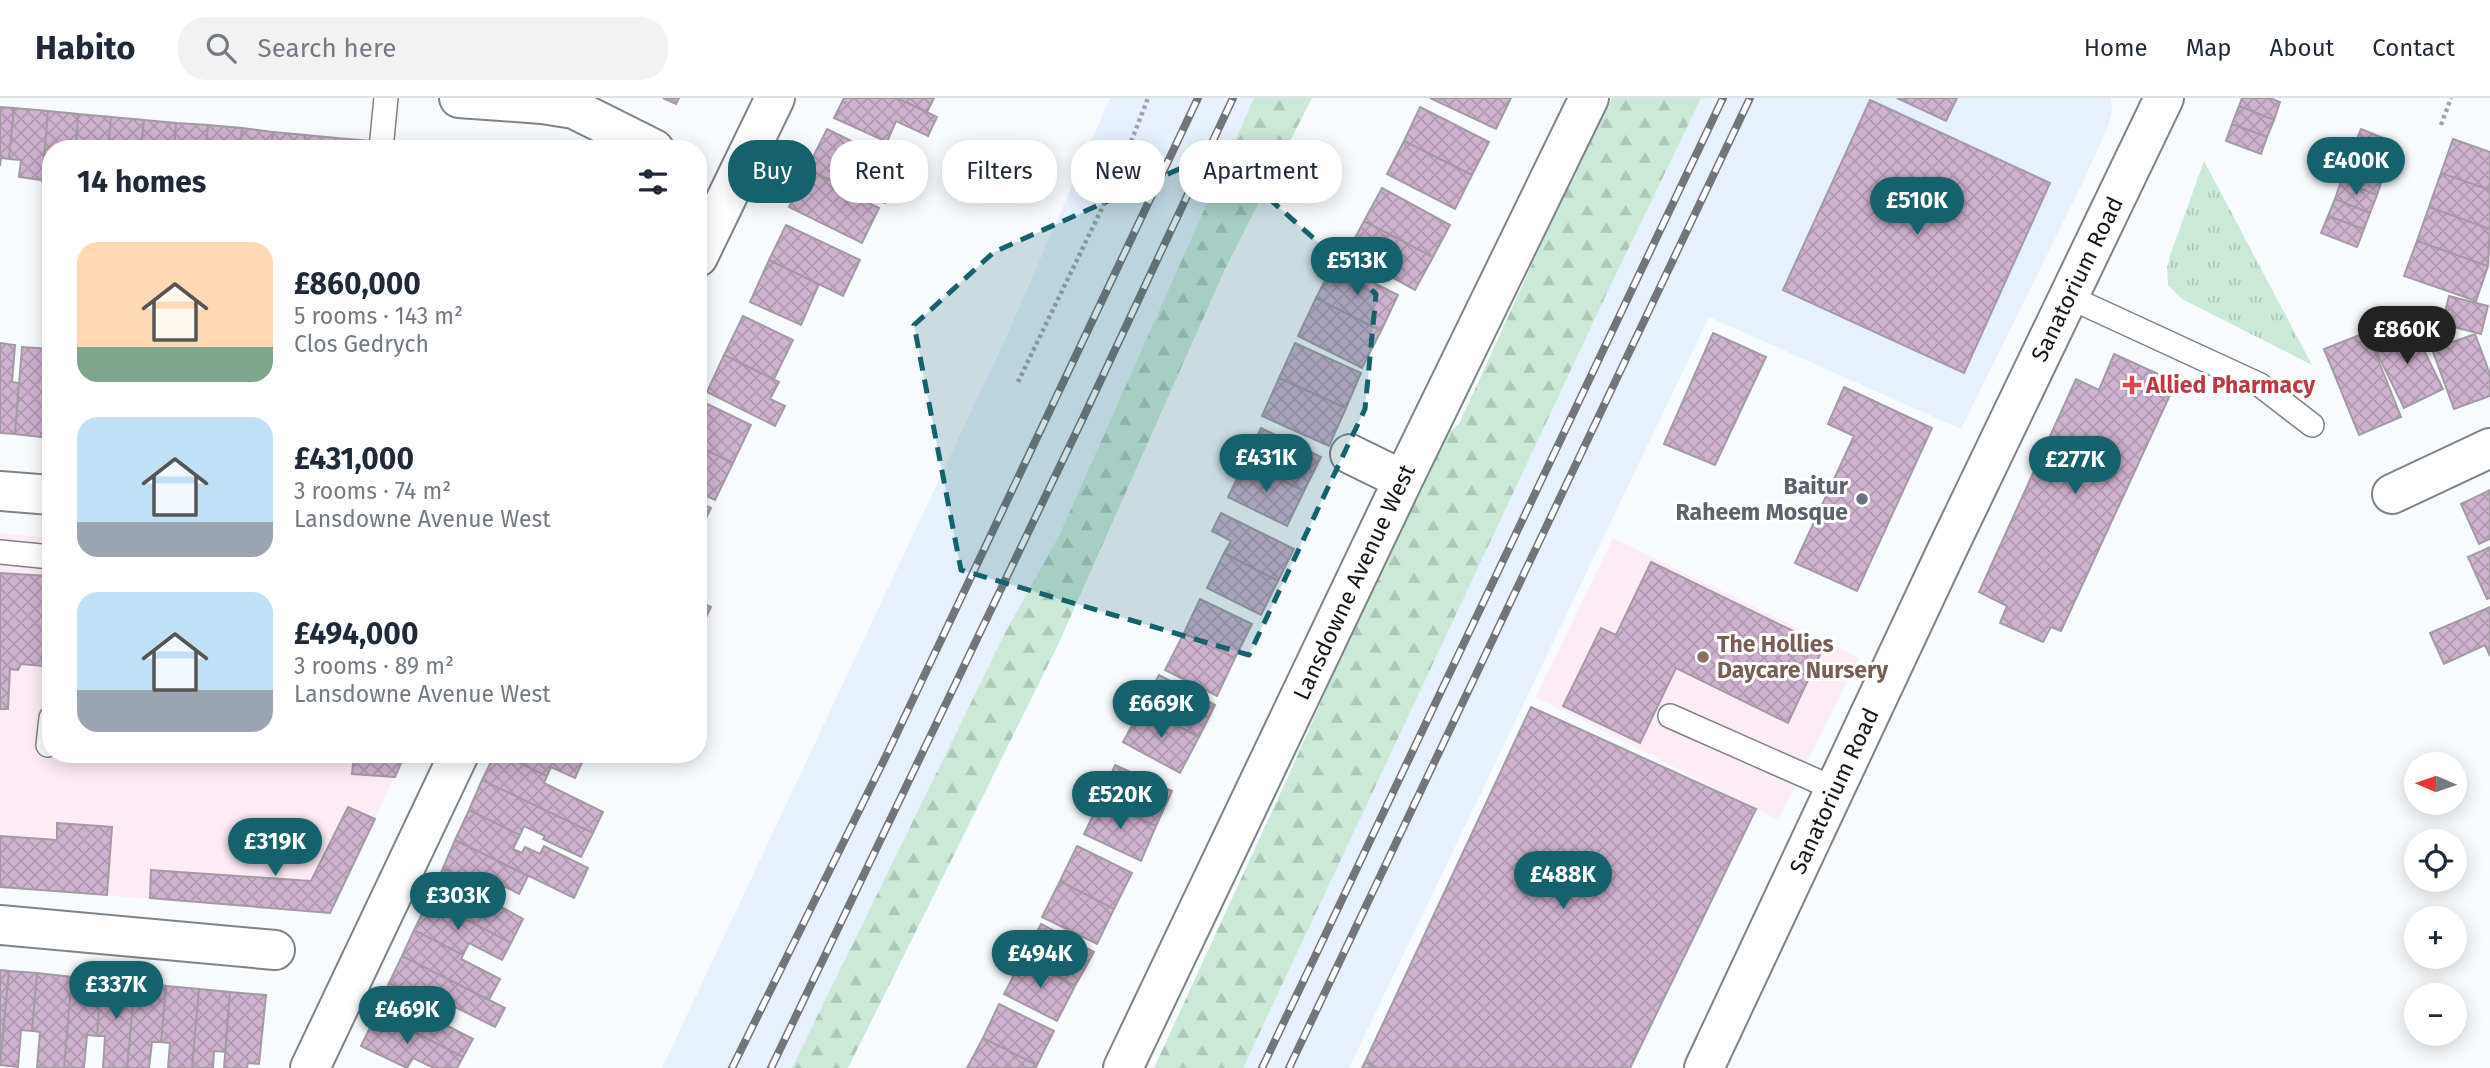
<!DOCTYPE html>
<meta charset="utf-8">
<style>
body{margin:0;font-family:"Fira Sans",sans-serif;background:#f2f2f3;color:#1f2937;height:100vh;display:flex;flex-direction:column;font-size:26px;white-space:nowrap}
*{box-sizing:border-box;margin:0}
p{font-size:23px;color:#747a83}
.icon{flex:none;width:38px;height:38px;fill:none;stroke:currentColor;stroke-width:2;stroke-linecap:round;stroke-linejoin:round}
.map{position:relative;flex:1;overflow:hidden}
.details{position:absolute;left:42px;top:42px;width:665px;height:623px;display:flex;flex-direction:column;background:#fff;border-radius:28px;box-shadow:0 4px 18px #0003}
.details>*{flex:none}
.hud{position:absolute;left:728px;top:42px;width:665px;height:63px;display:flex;gap:14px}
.needle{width:46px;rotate:272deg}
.tools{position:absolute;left:2404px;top:654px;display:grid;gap:14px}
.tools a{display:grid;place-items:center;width:63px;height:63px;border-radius:50%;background:#fff;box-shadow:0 4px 18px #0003;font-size:35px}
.price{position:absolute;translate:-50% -60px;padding:0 16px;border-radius:24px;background:#15626d;color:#fff;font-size:23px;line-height:46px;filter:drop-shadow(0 2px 4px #0008)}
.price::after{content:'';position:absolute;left:50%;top:42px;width:21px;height:16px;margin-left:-10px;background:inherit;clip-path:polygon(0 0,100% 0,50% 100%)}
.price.on{background:#222;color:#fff}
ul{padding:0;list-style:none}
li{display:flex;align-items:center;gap:21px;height:175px;padding:0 35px}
li span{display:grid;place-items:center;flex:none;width:196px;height:140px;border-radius:21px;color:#555}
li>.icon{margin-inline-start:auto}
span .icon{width:84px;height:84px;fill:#fffc;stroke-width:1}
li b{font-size:30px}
h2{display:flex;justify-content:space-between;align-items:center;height:84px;padding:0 35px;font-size:30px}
.chip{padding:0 24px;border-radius:28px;background:#fff;box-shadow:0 4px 18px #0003;font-size:24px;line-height:63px}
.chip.on{background:#15626d;color:#fff}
header{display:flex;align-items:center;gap:42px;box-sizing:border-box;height:98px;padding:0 35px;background:#fff;border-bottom:2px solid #e0e1e3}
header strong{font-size:33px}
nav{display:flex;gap:38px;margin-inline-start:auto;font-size:24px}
.search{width:490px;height:63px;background:#f2f2f3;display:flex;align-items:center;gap:18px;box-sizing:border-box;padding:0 24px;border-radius:28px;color:#747a83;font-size:26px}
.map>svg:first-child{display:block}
</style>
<header>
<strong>Habito</strong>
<div class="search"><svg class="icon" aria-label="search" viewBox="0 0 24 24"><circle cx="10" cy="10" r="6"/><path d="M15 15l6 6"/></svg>Search here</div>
<nav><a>Home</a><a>Map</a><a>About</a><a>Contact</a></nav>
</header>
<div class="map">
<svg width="2490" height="970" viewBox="0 0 2490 970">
<defs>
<pattern id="grass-tufts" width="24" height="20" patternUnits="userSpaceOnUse" patternTransform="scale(1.75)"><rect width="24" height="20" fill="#cbe9d7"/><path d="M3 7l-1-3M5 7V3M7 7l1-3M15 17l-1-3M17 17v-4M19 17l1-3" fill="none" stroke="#adc7b8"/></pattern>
<pattern id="forest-firs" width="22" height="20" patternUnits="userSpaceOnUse" patternTransform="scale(1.75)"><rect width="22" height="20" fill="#cbe9d7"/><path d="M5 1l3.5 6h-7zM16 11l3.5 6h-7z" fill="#adc7b8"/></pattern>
<pattern id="building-cross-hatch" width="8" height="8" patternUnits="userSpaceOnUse" patternTransform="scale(1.75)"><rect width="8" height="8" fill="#cfb2cf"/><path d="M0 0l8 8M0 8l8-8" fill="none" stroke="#b198b1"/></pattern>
</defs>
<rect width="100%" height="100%" fill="#f8fbfe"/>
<path fill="#e6f1fd" d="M1110 0H1294L815 970H662L1010 231Z
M1617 0H2111L2112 12 2108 29 2080 90 1961 331 1709 219 1349 970H1163Z"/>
<path fill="#fdebf5" d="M0 435 51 440V656H405L330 815 0 789Z
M1613 440 1859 560 1778 722 1536 599Z"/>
<path fill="url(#grass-tufts)" d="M2204 63 2312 267 2182 201 2168 187 2167 170 2171 155Z"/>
<path fill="url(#forest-firs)" d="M1254 0H1312L1225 171 1058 547 848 970H792L1006 533 1059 438Z
M1612 0H1701L1606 197 1243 970H1154L1291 672 1436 345 1459 326 1555 116Z"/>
<path fill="url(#building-cross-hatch)" stroke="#a39ba3" stroke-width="2" d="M663 0H679L676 6Z
M844 0H897L937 19 928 38 896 23 887 44 834 20Z
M897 0H934L927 14Z
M1430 0H1511L1496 31Z
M1897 0H1957L1946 23Z
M2242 0H2270L2280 4 2274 22 2239 8Z
M1870 2 2050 85 1964 275 1783 192Z
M2239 8 2274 22 2267 39 2232 26Z
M0 9 14 10 9 61 1 60 0 68Z
M1420 9 1489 44 1472 77 1404 43Z
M14 10 48 13 42 82 19 79 21 62 9 61Z
M48 13 78 16 76 51H51V85L42 84Z
M78 16 111 19 108 51H76Z
M111 19 144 22 141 51H108Z
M144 22 176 25 174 51H141Z
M176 25 208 27 206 51H174Z
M2232 26 2267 39 2261 56 2226 43Z
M208 27 242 30 240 51H206Z
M242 30 273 34 271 51H240Z
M827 31 896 65 887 81 896 86 885 105 863 94 861 97 807 71Z
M2361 31 2396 45 2390 62 2354 48Z
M273 34 305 37 304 51H271Z
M305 37 336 40 335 51H304Z
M336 40 372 43 371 51H335Z
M2453 41 2490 54V92L2441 75Z
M1404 43 1472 77 1455 111 1387 76Z
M392 48 428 50V51H392Z
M2354 48 2390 62 2383 79 2348 66Z
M2348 66 2383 79 2377 97 2341 83Z
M807 71 861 97 860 101 879 110 862 145 789 109Z
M2441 75 2490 92V131L2429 109Z
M2341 83 2377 97 2370 115 2335 101Z
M1382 90 1450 127 1433 159 1364 123Z
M2335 101 2370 115 2364 131 2328 118Z
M2429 109 2490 131 2488 168 2417 143Z
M2328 118 2364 131 2357 149 2321 135Z
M1364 123 1433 159 1415 192 1347 155Z
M786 127 860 162 843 198 769 162Z
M2417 143 2488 168 2476 203 2404 178Z
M769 162 819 186 801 227 750 204Z
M1334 165 1398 197 1381 233 1316 200Z
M2449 198 2488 208 2481 236 2442 226Z
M1316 200 1381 233 1362 270 1298 238Z
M743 218 793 242 774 281 724 257Z
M2411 226 2443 291 2404 310 2372 245Z
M2367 234 2401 319 2359 337 2324 251Z
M1713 235 1766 259 1715 367 1664 346Z
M2475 236 2490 276V298L2454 311 2432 251Z
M0 245 15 247 12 284 19 285 15 336 0 335Z
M1295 245 1361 275 1346 310 1279 280Z
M22 249 51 251 49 340 15 336Z
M2114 256 2176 284 2061 533 2051 529 2043 544 2000 525 2007 508 1979 494 2076 281 2099 292Z
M724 257 779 284 770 301 785 308 775 328 707 294Z
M1279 280 1346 310 1329 348 1262 318Z
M1844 289 1932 330 1857 493 1795 465 1854 338 1828 326Z
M701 303 751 327 733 365 698 348V309Z
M1261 330 1321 359 1304 393 1245 364Z
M698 348 733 365 715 402 698 394Z
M1245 364 1304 393 1287 428 1228 399Z
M2490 392V441L2479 446 2461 406Z
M698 404 711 410 698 436Z
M1221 415 1294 451 1278 483 1224 455 1231 443 1212 433Z
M2490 449V500L2487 501 2468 459Z
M1224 455 1278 483 1261 517 1207 490Z
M1651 464 1824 548 1788 625 1676 570 1640 645 1563 608 1601 530 1616 537Z
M0 475 48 478 42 568 21 566 18 572 10 571 8 611H0Z
M1200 501 1252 526 1235 560 1184 535Z
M698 503 711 509 701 530 698 528Z
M2490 509V558L2485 547 2444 566 2430 535Z
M1184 535 1235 560 1217 598 1165 572Z
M1159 577 1215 607 1199 639 1142 609Z
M1142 609 1199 639 1180 675 1123 644Z
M1531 609 1756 711 1630 970H1378L1365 964Z
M354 656H405L395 679 352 676Z
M495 656H501L547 678 544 685 603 714 593 735 482 682Z
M501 656H580L585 658 575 680 551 669 547 678Z
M580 656H599L595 664Z
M1115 667 1172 693 1156 728 1100 703Z
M482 682 593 735 581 759 543 741 545 738 524 728 520 737 469 712Z
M1100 703 1156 728 1141 763 1084 736Z
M348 709 375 721 330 815 150 800 151 772 311 783Z
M469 712 520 737 513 751 522 755 525 749 540 756 544 748 588 770 574 800 455 742Z
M57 725 112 729 107 797 0 789V738L57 742Z
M455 742 528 778 519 796 498 785 493 794 443 770Z
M1077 748 1132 775 1114 811 1060 783Z
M443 770 493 794 489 802 523 821 511 845 429 802Z
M1060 783 1114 811 1097 846 1042 819Z
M429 802 511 845 502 862 469 845 463 857 414 832Z
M1041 826 1094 854 1075 888 1023 860Z
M414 832 463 857 461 861 500 881 489 902 402 858Z
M402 858 505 910 495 929 441 902 437 910 389 885Z
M1023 860 1075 888 1057 923 1004 896Z
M0 872 9 873 0 967Z
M9 873 37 875 32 933 21 932 18 969 0 967Z
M37 875 72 879 64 970H37L40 934 32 933Z
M72 879 101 881 97 938 87 937 84 970H64Z
M101 881 135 885 127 970H103L105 938H97Z
M135 885 166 888 161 944H152L149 970H127Z
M389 885 437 910 432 920 473 941 463 959 377 915Z
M166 888 199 891 192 970H168L170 945 161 944Z
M199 891 230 894 225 954 214 953 213 970H192Z
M230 894 266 897 259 966 248 965 247 970H224Z
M999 906 1054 933 1037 967 983 940Z
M377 915 463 959 457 970H434L413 960 407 970 361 948Z
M983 940 1037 967 1036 970H967Z
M1365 964 1378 970H1362Z"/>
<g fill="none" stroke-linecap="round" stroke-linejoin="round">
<defs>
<path id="service" d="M381 51 386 0
M2069 199 2260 287 2312 327
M0 454 51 459
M1670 618 1835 691
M48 647 51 620"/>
<path id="minor" d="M459 0 542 6 574 11 654 51
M1350 356 1403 382
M0 393 51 397
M2392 396 2490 350
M0 827 275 852
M1123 970 1403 382 1589 0
M1704 970 1946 454 2164 0"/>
<path id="primary" d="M698 159 775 0
M310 970 459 656"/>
</defs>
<use href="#service" stroke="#7d838b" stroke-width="26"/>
<use href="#minor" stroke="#7d838b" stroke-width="42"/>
<use href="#primary" stroke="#7d838b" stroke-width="42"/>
<path stroke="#a1a4a7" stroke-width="4.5" stroke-dasharray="3.5 3.5" stroke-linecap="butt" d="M2441 27 2451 0
M1018 284 1119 75 1148 0"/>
<use href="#service" stroke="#fff" stroke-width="23"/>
<use href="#minor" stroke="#fff" stroke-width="38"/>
<use href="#primary" stroke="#fff" stroke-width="38"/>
<defs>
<path id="rail" d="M732 970 888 654 1198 0
M771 970 1084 318 1233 0
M1262 970 1723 0
M1289 970 1750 0"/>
</defs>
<use href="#rail" stroke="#737679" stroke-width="8"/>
<use href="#rail" stroke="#fff" stroke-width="5" stroke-dasharray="16" stroke-linecap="butt"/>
</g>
<path fill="#15626d" fill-opacity="0.2" stroke="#15626d" stroke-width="5" stroke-dasharray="14 9" stroke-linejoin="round" d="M1217 54 1376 196 1365 311 1249 557 961 472 914 227 994 154Z"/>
<path fill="#e0444e" stroke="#fff" stroke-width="2.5" d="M2128.5 276.5h7v7h7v7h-7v7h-7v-7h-7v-7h7z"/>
<circle fill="#6b7280" stroke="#fff" stroke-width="2.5" cx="1862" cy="401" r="7"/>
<circle fill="#8d6e63" stroke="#fff" stroke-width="2.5" cx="1703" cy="559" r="7"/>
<g text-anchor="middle" stroke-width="6" stroke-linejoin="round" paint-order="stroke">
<g font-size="23" fill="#14171a" stroke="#fff">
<text transform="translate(2077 181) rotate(-64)" y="8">Sanatorium Road</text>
<text transform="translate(1354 484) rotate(-65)" y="8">Lansdowne Avenue West</text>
<text transform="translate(1834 693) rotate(-65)" y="8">Sanatorium Road</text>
</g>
<g font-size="23" font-weight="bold" fill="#be3a42" stroke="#fff" text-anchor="start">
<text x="2146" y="295">Allied Pharmacy</text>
</g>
<g font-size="23" font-weight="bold" fill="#5b616d" stroke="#fff" text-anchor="end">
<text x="1848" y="396">Baitur<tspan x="1848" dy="26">Raheem Mosque</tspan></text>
</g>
<g font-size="23" font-weight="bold" fill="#785e54" stroke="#fff" text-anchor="start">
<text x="1717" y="554">The Hollies<tspan x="1717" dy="26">Daycare Nursery</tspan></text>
</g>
</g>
</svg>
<div class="tools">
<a><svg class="needle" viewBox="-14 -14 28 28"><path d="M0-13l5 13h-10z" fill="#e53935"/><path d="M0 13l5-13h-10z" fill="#747a83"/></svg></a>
<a><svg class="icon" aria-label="locate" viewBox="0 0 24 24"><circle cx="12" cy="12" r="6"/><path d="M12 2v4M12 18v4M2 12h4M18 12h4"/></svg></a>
<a>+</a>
<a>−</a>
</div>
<b class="price" style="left:2356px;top:99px">£400K</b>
<b class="price" style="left:1917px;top:139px">£510K</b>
<b class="price" style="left:1357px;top:199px">£513K</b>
<b class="price on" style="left:2407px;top:268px">£860K</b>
<b class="price" style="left:1266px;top:396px">£431K</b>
<b class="price" style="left:2075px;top:398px">£277K</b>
<b class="price" style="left:1161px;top:642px">£669K</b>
<b class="price" style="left:1120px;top:733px">£520K</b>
<b class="price" style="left:275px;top:780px">£319K</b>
<b class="price" style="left:1563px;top:813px">£488K</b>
<b class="price" style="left:458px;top:834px">£303K</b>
<b class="price" style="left:1040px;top:892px">£494K</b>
<b class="price" style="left:116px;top:923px">£337K</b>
<b class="price" style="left:407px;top:948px">£469K</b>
<div class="hud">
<a class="chip on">Buy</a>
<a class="chip">Rent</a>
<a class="chip">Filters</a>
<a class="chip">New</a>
<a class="chip">Apartment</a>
</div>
<section class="details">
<h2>14 homes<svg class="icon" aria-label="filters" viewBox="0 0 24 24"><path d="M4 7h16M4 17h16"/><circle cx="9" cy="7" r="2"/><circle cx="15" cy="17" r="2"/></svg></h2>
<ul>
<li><span style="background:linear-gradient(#ffd9b3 75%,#7fa58c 0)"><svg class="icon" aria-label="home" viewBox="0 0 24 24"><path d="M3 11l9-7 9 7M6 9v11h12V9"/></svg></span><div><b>£860,000</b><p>5 rooms · 143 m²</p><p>Clos Gedrych</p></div></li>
<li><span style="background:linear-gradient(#bfe0f5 75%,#9aa5b1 0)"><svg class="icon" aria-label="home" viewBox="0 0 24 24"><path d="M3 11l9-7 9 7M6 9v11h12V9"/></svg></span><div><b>£431,000</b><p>3 rooms · 74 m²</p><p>Lansdowne Avenue West</p></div></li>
<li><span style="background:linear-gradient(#bfe0f5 70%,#9aa5b1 0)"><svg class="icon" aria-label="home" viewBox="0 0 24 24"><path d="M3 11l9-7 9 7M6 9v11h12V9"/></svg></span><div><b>£494,000</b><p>3 rooms · 89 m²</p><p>Lansdowne Avenue West</p></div></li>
</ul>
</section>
</div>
